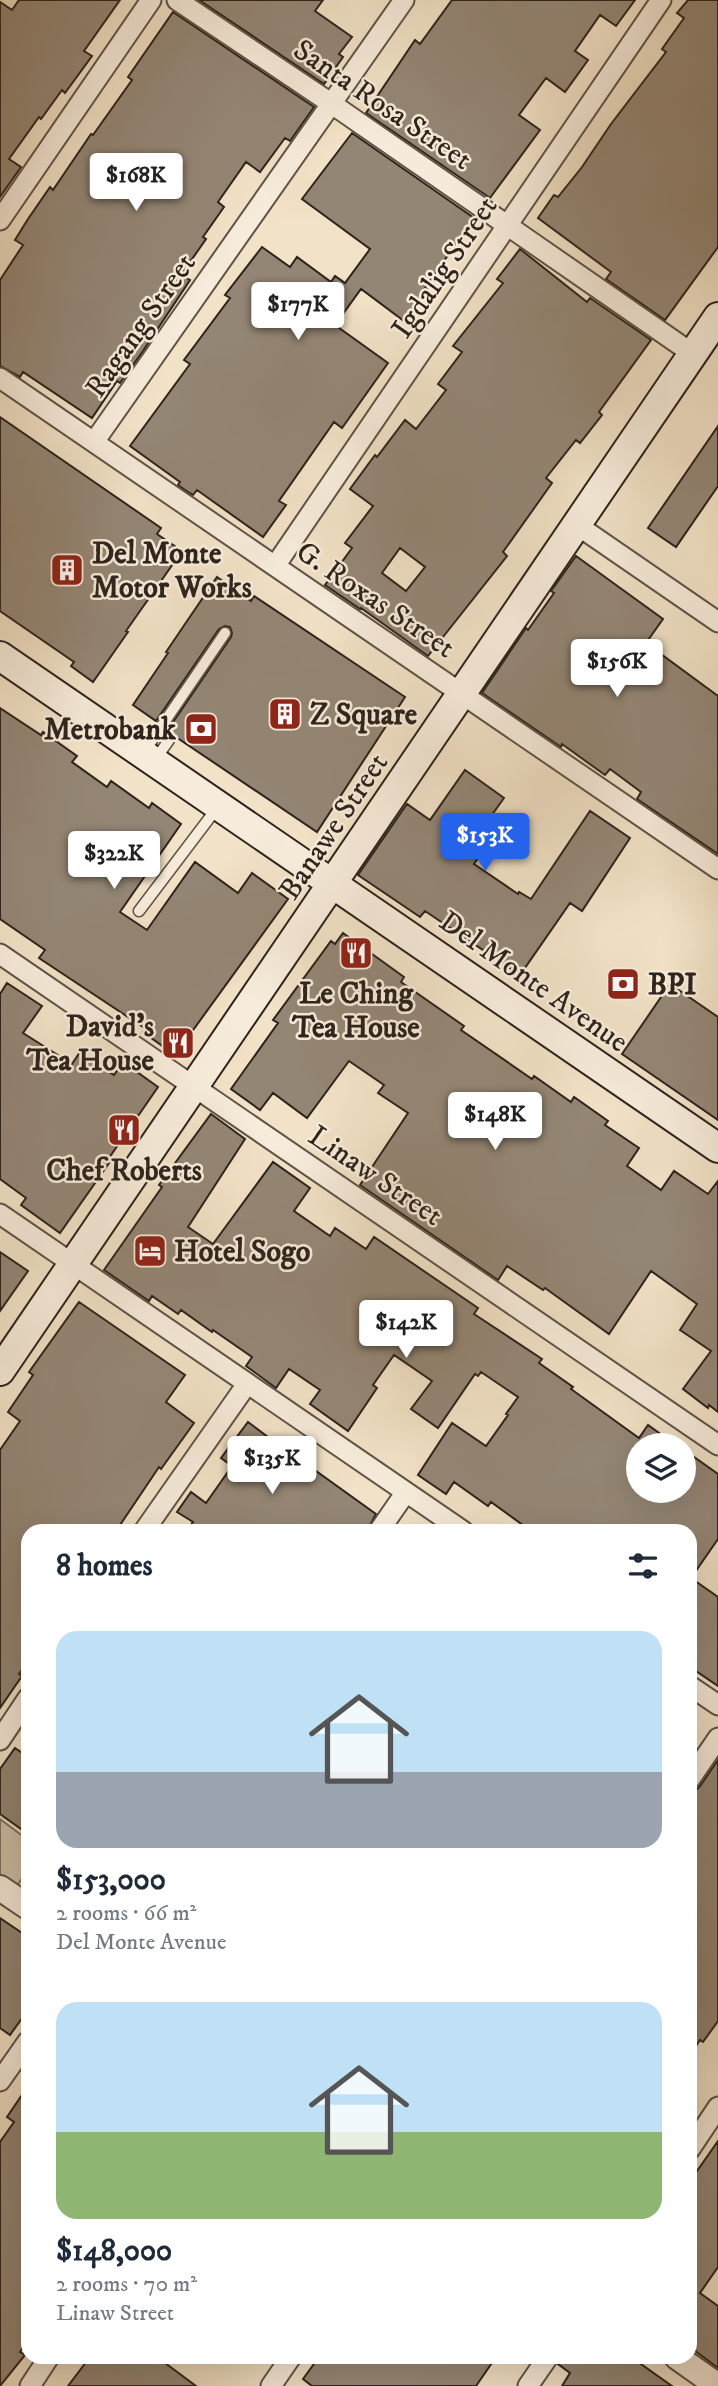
<!DOCTYPE html>
<meta charset="utf-8">
<style>
body{margin:0;font-family:"IM FELL DW Pica",serif;background:#f2f2f3;color:#1f2937;height:100vh;display:flex;flex-direction:column;font-size:26px;white-space:nowrap}
*{box-sizing:border-box;margin:0}
p{font-size:23px;color:#747a83}
.icon{flex:none;width:38px;height:38px;fill:none;stroke:currentColor;stroke-width:2;stroke-linecap:round;stroke-linejoin:round}
.map{position:relative;flex:1;overflow:hidden}
.panel{position:absolute;left:21px;top:1524px;width:676px;height:840px;display:flex;flex-direction:column;background:#fff;border-radius:21px;box-shadow:0 7px 28px #0002}
.panel>*{flex:none}
.tools{position:absolute;left:626px;top:1433px;display:grid;gap:14px}
.tools a{display:grid;place-items:center;width:70px;height:70px;border-radius:50%;background:#fff;box-shadow:0 7px 28px #0002;font-size:35px}
.price{position:absolute;translate:-50% -60px;padding:0 16px;border-radius:7px;background:#fff;color:#222;font-size:23px;line-height:46px;filter:drop-shadow(0 2px 4px #0008)}
.price::after{content:'';position:absolute;left:50%;top:42px;width:21px;height:16px;margin-left:-10px;background:inherit;clip-path:polygon(0 0,100% 0,50% 100%)}
.price.active{background:#2563eb;color:#fff}
ul{padding:0;list-style:none}
li{display:grid;align-content:center;gap:14px;height:371px;padding:0 35px}
li span{display:grid;place-items:center;height:217px;border-radius:21px;color:#555}
li>.icon{margin-inline-start:auto}
span .icon{width:126px;height:126px;fill:#fffc;stroke-width:1}
li b{font-size:30px}
h2{display:flex;justify-content:space-between;align-items:center;height:84px;padding:0 35px;font-size:30px}
.map>svg:first-child{display:block}
</style>
<div class="map">
<svg width="718" height="2386" viewBox="0 0 718 2386">
<rect width="100%" height="100%" fill="#f2e2c7"/>
<filter id="stains"><feTurbulence type="fractalNoise" baseFrequency=".00286" numOctaves="4"/><feColorMatrix values="0 0 0 0 .2 0 0 0 0 .09 0 0 0 0 .02 0 0 0 .5 -.17"/></filter>
<radialGradient id="worn" r=".72"><stop offset=".6" stop-color="#630" stop-opacity="0"/><stop offset="1" stop-color="#630" stop-opacity=".3"/></radialGradient>
<path fill="#d1c2aa" stroke="#807263" stroke-width="2" d="M0 1819 28 1840V1870L16 1887 0 1875Z"/>
<path fill="#948675" stroke="#2e231c" stroke-width="2" fill-rule="evenodd" d="M19 0H120L84 51 92 56 65 93 62 90 41 119 39 117 9 159 21 167 0 197V2L12 10Z
M199 0H323L315 11 352 37 339 54 343 57 324 84Z
M452 0H635L616 26 600 15 575 51 588 60 565 92 546 78 519 115 540 130 490 198 366 113 415 40 420 44Z
M688 0H718V247L665 320 606 279 611 272 538 218 554 195 558 197 582 167 611 124 666 52 662 49 684 18 677 13Z
M173 12 314 107 290 141 285 138 260 172 246 162 218 202 224 207 203 237 206 239 181 275 190 280 143 351 120 383 117 381 92 418 23 372 20 377 0 366V280L23 245 15 240 28 219 50 187 53 190 91 134 93 135 132 80 128 77Z
M352 133 474 218 425 288 427 289 404 321 361 289 335 325 388 363 342 428 334 422 279 501 286 505 263 537 197 490 193 495 185 490 178 485 180 482 130 446 190 364 184 360 230 298 225 295 262 247 290 267 297 257 331 282 335 276 345 283 370 249 302 199Z
M520 249 587 302 590 298 651 340 599 412 602 415 580 443 576 440 546 478 552 483 503 552 507 556 428 656 361 608 360 609 325 585 352 548 345 543 373 506 350 489 375 455 377 457 405 420 416 429 446 390 438 384 462 352 453 346 503 283 497 279ZM400 548 425 567 406 591 382 573Z
M0 417 161 528 157 534 182 551 126 631 128 632 93 682 71 666 74 662 0 611Z
M718 426V486L676 547 648 528Z
M576 556 663 619 646 643 718 696V854L637 799 641 792 610 769 605 775 562 744 561 747 482 693 526 628 528 630 554 593 551 591Z
M217 577 251 601 254 596 405 697 317 832 167 731 231 637 232 633 230 627 225 626 219 629 156 721 133 705 168 653 166 652Z
M0 708 41 735 43 732 77 756 72 762 107 787 111 781 149 808 152 803 181 824 120 912 147 930 195 862 238 893 252 873 288 899 175 1055 143 1032 146 1029 39 958 45 950 0 919Z
M465 770 504 798 489 819 500 827 474 864 518 894 519 892 531 899 590 811 630 838 582 911 570 903 520 975 425 911 420 917 358 875 407 804 430 820Z
M343 933 404 977 401 982 464 1026 461 1030 532 1079 534 1076 571 1102 574 1097 608 1121 605 1125 639 1148 627 1166 661 1190 674 1171 708 1194 718 1181V1412L709 1405 708 1408 683 1389 711 1351 680 1330 697 1304 651 1271 609 1334 545 1288 543 1290 507 1266 498 1280 360 1185 408 1113 378 1093 384 1085 349 1061 307 1118 273 1093 260 1110 231 1089 278 1023 273 1020 331 941 335 944Z
M7 983 42 1006 23 1033 72 1064 80 1052 114 1075 123 1062 158 1087 107 1161 109 1163 60 1233 21 1205 26 1198 0 1179V994Z
M670 984 718 1017V1120L622 1054Z
M211 1114 245 1139 188 1227 213 1244 273 1162 310 1188 294 1211 330 1236 335 1228 366 1249 374 1237 478 1308 474 1314 542 1359 539 1363 573 1387 571 1389 639 1438 648 1425 677 1446H639V1491H684V1450L718 1474V1539L691 1578 718 1597V1686L690 1667V1531H531L491 1502 488 1506 454 1482 446 1494 418 1475 452 1423 486 1446 508 1415 506 1414 518 1397 481 1372 478 1376 475 1374 438 1428 411 1409 432 1381 394 1355 373 1385 377 1388 348 1431 310 1404 320 1390 289 1369 276 1388 246 1366 252 1357 213 1330 212 1332 181 1310 178 1314 152 1296 149 1301 104 1270 162 1187 159 1185Z
M0 1252 28 1271 0 1311Z
M79 1302 185 1375 166 1402 194 1423 161 1469 159 1467 116 1531H28V1662L19 1674 22 1676 0 1708V1450L20 1421 8 1412 33 1375 29 1372Z
M248 1422 277 1444 267 1457 299 1481 309 1466 376 1514 367 1531H186L193 1522 177 1512 191 1492 206 1503 232 1466 221 1458Z
M15 1748 28 1757V1834L0 1814V1769Z
M718 1760V2021L703 2042 700 2040 690 2055V1796L700 1786Z
M0 1918 28 1937V2010L10 2035 0 2028Z
M28 2086V2340L20 2352 25 2355 0 2386V2142L14 2122 7 2117Z
M718 2141V2267L700 2293 718 2306V2368L690 2347V2181Z
M90 2357H157L196 2386H68Z
M319 2357H496L476 2386H312L303 2379Z
M560 2357H631L672 2386H562L570 2373 558 2364Z"/>
<g fill="none" stroke-linecap="round" stroke-linejoin="round">
<defs>
<path id="service" d="M144 752 225 633
M155 760 169 740
M139 911 217 808"/>
<path id="minor" d="M177 0 332 104 693 354
M0 220 151 0
M0 378 718 869
M94 442 404 0
M577 525 718 622
M275 566 661 0
M0 954 718 1445
M0 1214 463 1531
M144 1531 247 1384
M379 1531 406 1492
M690 1686 718 1705
M0 1740 28 1698
M690 1779 718 1738
M0 2081 28 2041
M690 2149 718 2107
M30 2386 49 2357
M271 2386 291 2357
M528 2386 548 2357"/>
<path id="tertiary" d="M0 1888 28 1907
M677 2357 718 2386"/>
<path id="secondary" d="M0 656 718 1148
M0 1371 718 317"/>
</defs>
<use href="#service" stroke="#5f5347" stroke-width="13"/>
<use href="#minor" stroke="#5f5347" stroke-width="23"/>
<use href="#tertiary" stroke="#5f5347" stroke-width="28"/>
<use href="#secondary" stroke="#2e231c" stroke-width="32"/>
<use href="#service" stroke="#f7ecdb" stroke-width="10"/>
<use href="#minor" stroke="#f7ecdb" stroke-width="19"/>
<use href="#tertiary" stroke="#f7ecdb" stroke-width="24"/>
<use href="#secondary" stroke="#f7ecdb" stroke-width="28"/>
</g>
<defs>
<symbol id="building-square" viewBox="-11 -11 22 22"><rect x="-9" y="-9" width="18" height="18" rx="4" fill="#8f2418" stroke="#f7ecdb"/><path d="M-4-6H4V6H1V3H-1V6H-4ZM-2.5-4.3h1.7v1.8h-1.7ZM.8-4.3h1.7v1.8H.8ZM-2.5-1h1.7V.8h-1.7ZM.8-1h1.7V.8H.8Z" fill="#fff"/></symbol>
<symbol id="bank-square" viewBox="-11 -11 22 22"><rect x="-9" y="-9" width="18" height="18" rx="4" fill="#8f2418" stroke="#f7ecdb"/><path d="M-6-4H6V4H-6ZM0-2.3a2.3 2.3 0 1 0 0 4.6a2.3 2.3 0 1 0 0-4.6Z" fill="#fff"/></symbol>
<symbol id="restaurant-square" viewBox="-11 -11 22 22"><rect x="-9" y="-9" width="18" height="18" rx="4" fill="#8f2418" stroke="#f7ecdb"/><path d="M-5-6h1v4h1v-4h1v4h1v-4h1v5L-1.5 .5V6h-2V.5L-5-1ZM5-6V6H3V1.5H1.5Q1.5-4 5-6Z" fill="#fff"/></symbol>
<symbol id="hotel-square" viewBox="-11 -11 22 22"><rect x="-9" y="-9" width="18" height="18" rx="4" fill="#8f2418" stroke="#f7ecdb"/><path d="M-6-4.5h1.5V1H6V5H4.5V3h-9V5H-6ZM-4 0a1.8 1.8 0 1 1 3.6 0ZM.5 0V-2.5h3Q6-2.5 6 0Z" fill="#fff"/></symbol>
</defs>
<g fill-rule="evenodd">
<use href="#building-square" x="48" y="551" width="38" height="38"/>
<use href="#building-square" x="266" y="695" width="38" height="38"/>
<use href="#bank-square" x="182" y="710" width="38" height="38"/>
<use href="#restaurant-square" x="337" y="934" width="38" height="38"/>
<use href="#bank-square" x="604" y="965" width="38" height="38"/>
<use href="#restaurant-square" x="159" y="1024" width="38" height="38"/>
<use href="#restaurant-square" x="105" y="1111" width="38" height="38"/>
<use href="#hotel-square" x="131" y="1232" width="38" height="38"/>
</g>
<g text-anchor="middle" stroke-width="5" stroke-linejoin="round" paint-order="stroke">
<g font-size="30" fill="#2e231c" stroke="#f7ecdb">
<text transform="translate(383 104) rotate(34)" y="10">Santa Rosa Street</text>
<text transform="translate(444 267) rotate(-56)" y="10">Igdalig Street</text>
<text transform="translate(140 325) rotate(-55)" y="10">Ragang Street</text>
<text transform="translate(376 599) rotate(34)" y="10">G. Roxas Street</text>
<text transform="translate(333 826) rotate(-56)" y="10">Banawe Street</text>
<text transform="translate(534 981) rotate(35)" y="10">Del Monte Avenue</text>
<text transform="translate(376 1175) rotate(34)" y="10">Linaw Street</text>
</g>
<g font-size="30" font-weight="bold" fill="#2e231c" stroke="#f7ecdb" text-anchor="start">
<text x="92" y="563">Del Monte<tspan x="92" dy="34">Motor Works</tspan></text>
<text x="310" y="724">Z Square</text>
<text x="176" y="739" text-anchor="end">Metrobank</text>
<text x="648" y="994">BPI</text>
<text x="356" y="1003" text-anchor="middle">Le Ching<tspan x="356" dy="34">Tea House</tspan></text>
<text x="154" y="1036" text-anchor="end">David's<tspan x="154" dy="34">Tea House</tspan></text>
<text x="124" y="1180" text-anchor="middle">Chef Roberts</text>
<text x="174" y="1261">Hotel Sogo</text>
</g>
</g>
<rect width="100%" height="100%" filter="url(#stains)"/>
<rect width="100%" height="100%" fill="url(#worn)"/>
</svg>
<div class="tools">
<a><svg class="icon" aria-label="layers" viewBox="0 0 24 24"><path d="M12 4l9 5-9 5-9-5zM3 14l9 5 9-5"/></svg></a>
</div>
<b class="price" style="left:136px;top:213px">$168K</b>
<b class="price" style="left:298px;top:342px">$177K</b>
<b class="price" style="left:617px;top:699px">$156K</b>
<b class="price active" style="left:485px;top:873px">$153K</b>
<b class="price" style="left:114px;top:891px">$322K</b>
<b class="price" style="left:495px;top:1152px">$148K</b>
<b class="price" style="left:406px;top:1360px">$142K</b>
<b class="price" style="left:272px;top:1496px">$135K</b>
<section class="panel">
<h2>8 homes<svg class="icon" aria-label="filters" viewBox="0 0 24 24"><path d="M4 7h16M4 17h16"/><circle cx="9" cy="7" r="2"/><circle cx="15" cy="17" r="2"/></svg></h2>
<ul>
<li><span style="background:linear-gradient(#bfe0f5 65%,#9aa5b1 0)"><svg class="icon" aria-label="home" viewBox="0 0 24 24"><path d="M3 11l9-7 9 7M6 9v11h12V9"/></svg></span><div><b>$153,000</b><p>2 rooms · 66 m²</p><p>Del Monte Avenue</p></div></li>
<li><span style="background:linear-gradient(#bfe0f5 60%,#8fb573 0)"><svg class="icon" aria-label="home" viewBox="0 0 24 24"><path d="M3 11l9-7 9 7M6 9v11h12V9"/></svg></span><div><b>$148,000</b><p>2 rooms · 70 m²</p><p>Linaw Street</p></div></li>
</ul>
</section>
</div>
